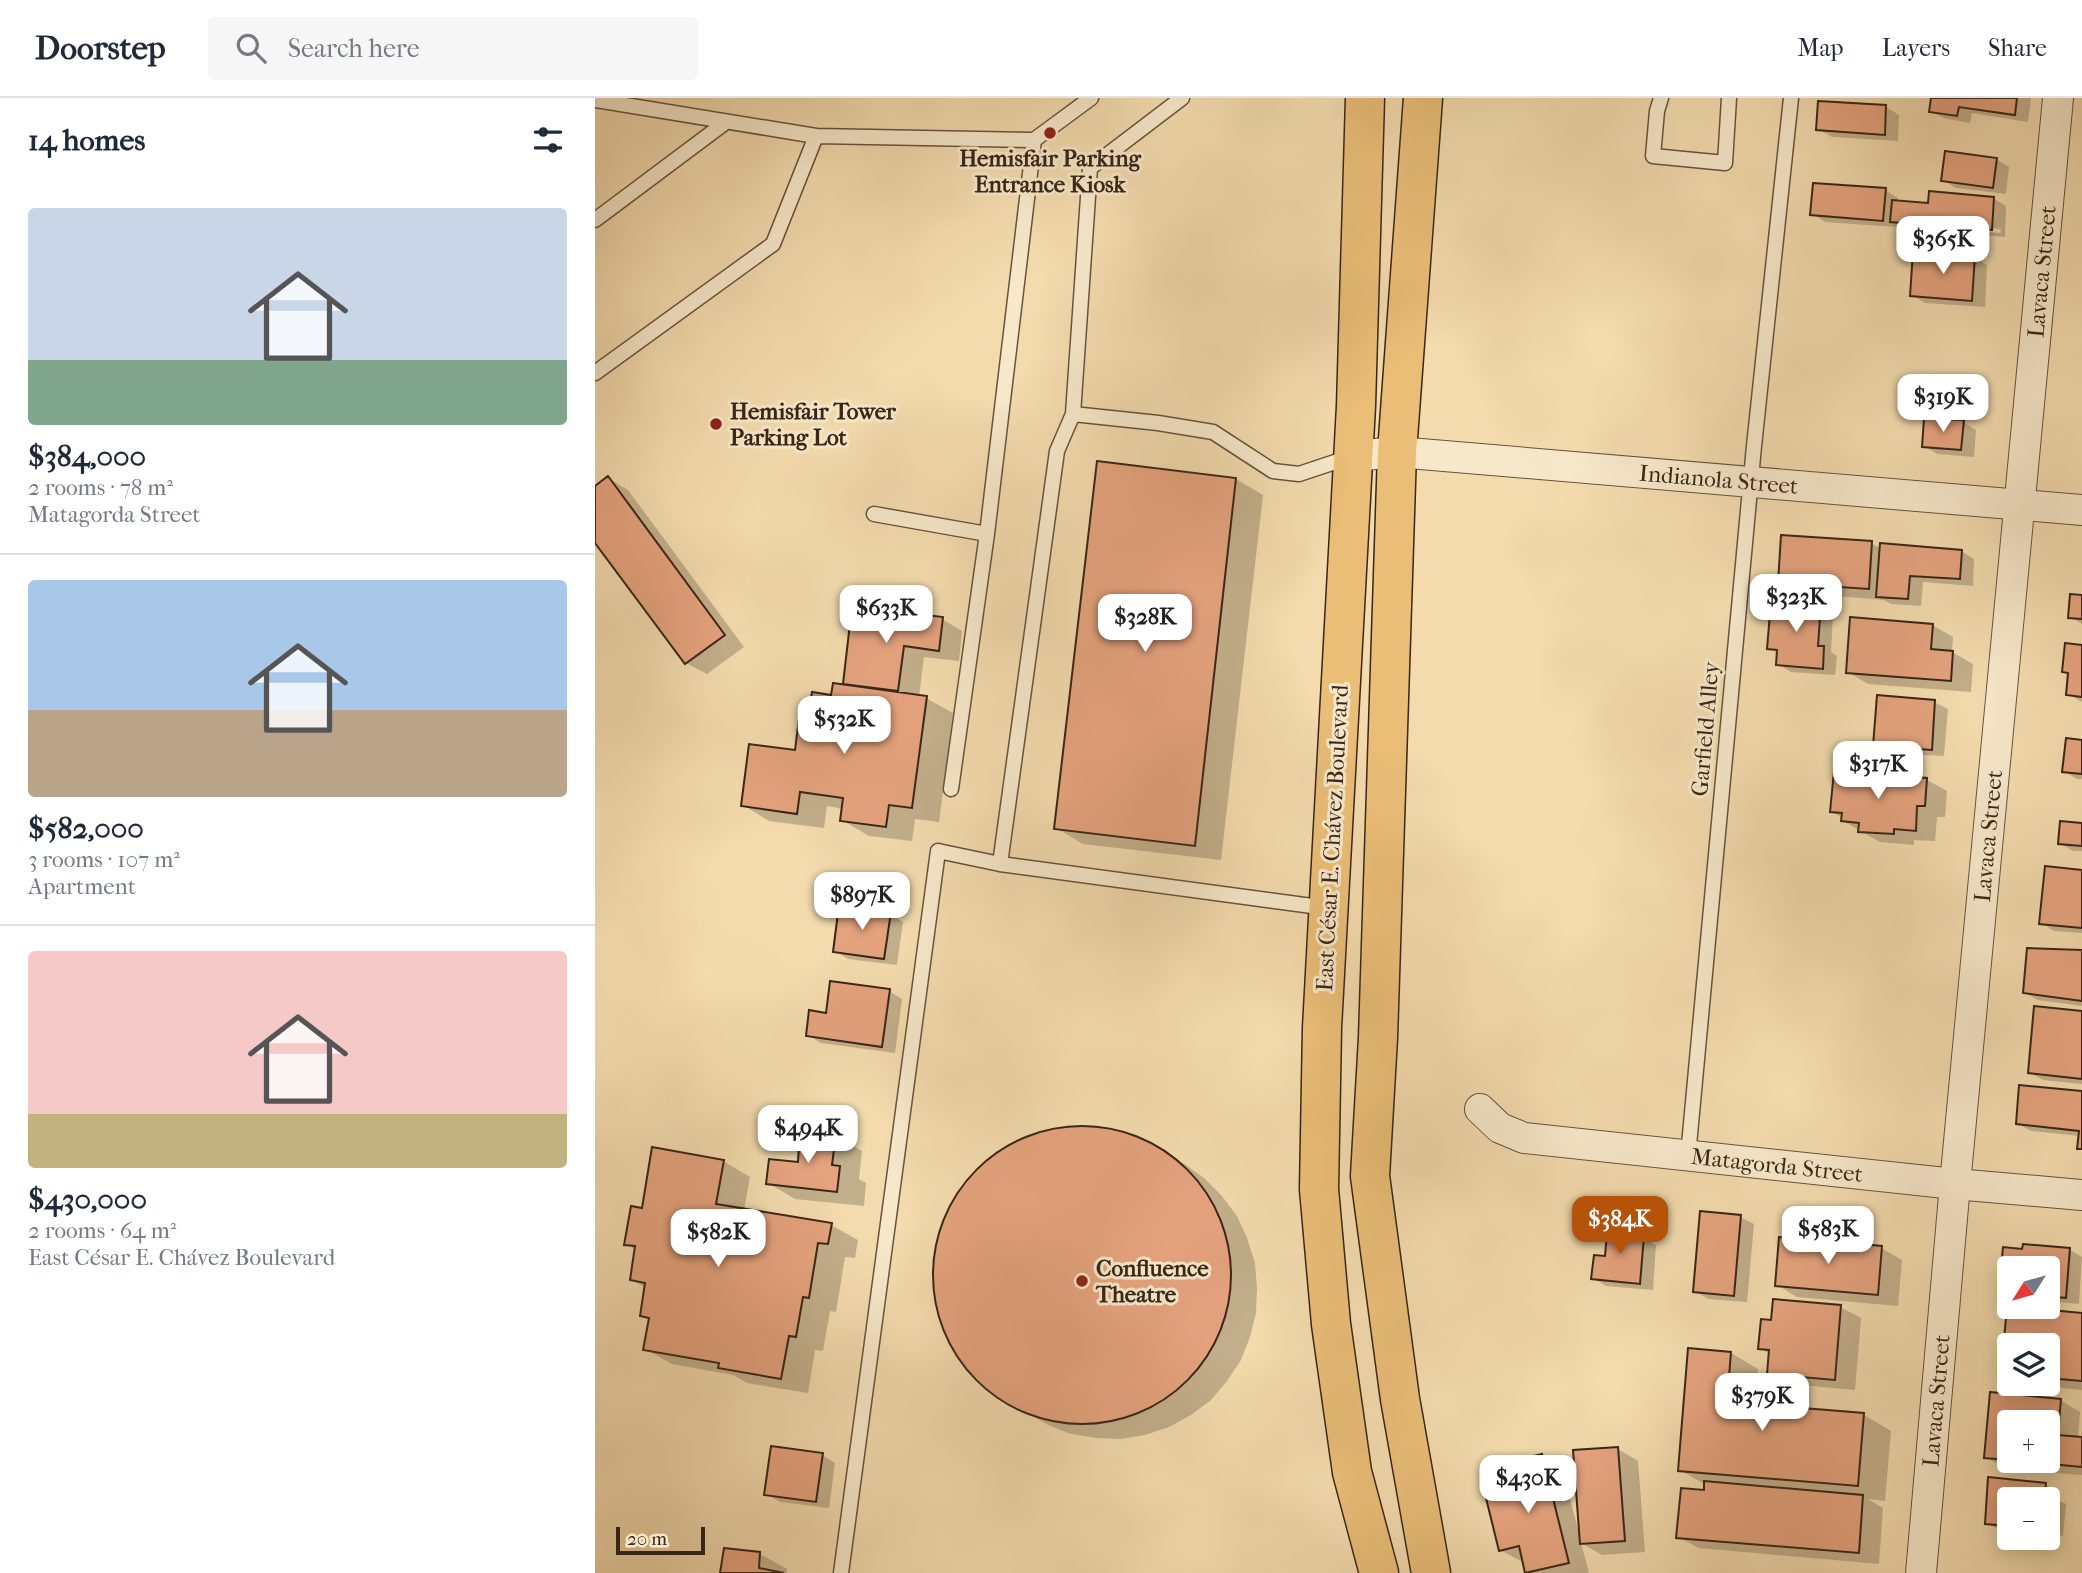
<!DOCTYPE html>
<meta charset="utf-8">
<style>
body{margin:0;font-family:"IM FELL French Canon",serif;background:#f6f6f7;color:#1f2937;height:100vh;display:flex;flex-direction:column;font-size:26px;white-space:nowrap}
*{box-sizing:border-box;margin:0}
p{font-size:23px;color:#747a83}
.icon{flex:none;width:38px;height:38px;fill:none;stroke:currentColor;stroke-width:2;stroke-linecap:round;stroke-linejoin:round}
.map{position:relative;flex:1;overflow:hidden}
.panel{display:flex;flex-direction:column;background:#fff;width:595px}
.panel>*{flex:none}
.needle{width:46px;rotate:233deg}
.tools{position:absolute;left:1402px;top:1158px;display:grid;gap:14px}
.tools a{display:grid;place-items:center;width:63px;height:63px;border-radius:7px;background:#fff;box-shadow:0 4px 18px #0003;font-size:35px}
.scale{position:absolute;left:21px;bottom:18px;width:89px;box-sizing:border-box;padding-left:7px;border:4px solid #392618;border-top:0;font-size:19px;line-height:24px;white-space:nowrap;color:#392618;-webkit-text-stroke:5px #f7e8ca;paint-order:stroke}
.price{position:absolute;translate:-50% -60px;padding:0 16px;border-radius:14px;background:#fff;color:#222;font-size:23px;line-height:46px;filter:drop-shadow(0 2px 4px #0008)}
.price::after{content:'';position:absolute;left:50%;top:42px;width:21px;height:16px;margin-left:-10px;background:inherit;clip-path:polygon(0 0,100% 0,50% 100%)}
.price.selected{background:#b45309;color:#fff}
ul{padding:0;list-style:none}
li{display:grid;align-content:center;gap:14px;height:371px;padding:0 28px}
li+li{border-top:2px solid #e0e1e3}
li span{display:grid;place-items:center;height:217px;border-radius:7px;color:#555}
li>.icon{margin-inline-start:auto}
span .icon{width:126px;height:126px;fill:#fffc;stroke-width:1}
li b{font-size:30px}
h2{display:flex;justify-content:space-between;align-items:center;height:84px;padding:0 28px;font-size:30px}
header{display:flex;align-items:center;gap:42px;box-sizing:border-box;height:98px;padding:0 35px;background:#fff;border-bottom:2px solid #e0e1e3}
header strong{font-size:33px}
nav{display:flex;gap:38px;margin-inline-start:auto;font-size:24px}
.search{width:490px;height:63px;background:#f6f6f7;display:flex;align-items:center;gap:18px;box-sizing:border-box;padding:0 24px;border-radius:7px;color:#747a83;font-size:26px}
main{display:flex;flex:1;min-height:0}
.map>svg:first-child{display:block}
</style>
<header>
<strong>Doorstep</strong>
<div class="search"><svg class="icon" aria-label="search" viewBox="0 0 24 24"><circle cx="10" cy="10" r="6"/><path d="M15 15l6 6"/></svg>Search here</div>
<nav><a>Map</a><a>Layers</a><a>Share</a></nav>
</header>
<main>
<section class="panel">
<h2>14 homes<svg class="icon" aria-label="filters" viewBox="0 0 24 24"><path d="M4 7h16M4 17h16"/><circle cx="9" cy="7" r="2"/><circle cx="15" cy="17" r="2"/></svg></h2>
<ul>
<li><span style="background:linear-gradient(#c9d6e8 70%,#7fa58c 0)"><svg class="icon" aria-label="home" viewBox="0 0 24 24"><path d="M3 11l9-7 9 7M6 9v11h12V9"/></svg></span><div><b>$384,000</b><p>2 rooms · 78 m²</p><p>Matagorda Street</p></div></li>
<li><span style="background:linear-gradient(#a9c7e8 60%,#b9a48a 0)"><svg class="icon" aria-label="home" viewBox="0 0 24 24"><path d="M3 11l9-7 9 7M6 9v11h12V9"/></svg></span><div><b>$582,000</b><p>3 rooms · 107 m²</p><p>Apartment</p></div></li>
<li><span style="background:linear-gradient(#f6c9c9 75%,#c2b280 0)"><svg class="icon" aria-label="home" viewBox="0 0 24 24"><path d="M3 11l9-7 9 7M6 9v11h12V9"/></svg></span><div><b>$430,000</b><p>2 rooms · 64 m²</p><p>East César E. Chávez Boulevard</p></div></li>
</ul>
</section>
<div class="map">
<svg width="1487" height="1475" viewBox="0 0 1487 1475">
<rect width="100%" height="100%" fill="#f3dbae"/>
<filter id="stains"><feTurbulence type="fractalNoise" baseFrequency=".00286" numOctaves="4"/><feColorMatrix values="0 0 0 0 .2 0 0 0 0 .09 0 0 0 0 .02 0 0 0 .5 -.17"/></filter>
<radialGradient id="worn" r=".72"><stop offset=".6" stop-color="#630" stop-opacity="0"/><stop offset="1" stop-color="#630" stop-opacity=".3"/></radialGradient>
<path fill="#0003" fill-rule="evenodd" d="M1338 0H1436L1433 24 1377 15 1375 25 1349 20 1335 13Z
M1225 5 1291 9 1304 17 1303 43 1237 39 1223 31Z
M1401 61 1414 69 1411 96 1361 90 1348 82Z
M1290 92 1303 100V104L1334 107 1398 100 1411 108 1410 139 1310 131 1302 126 1301 129 1230 124 1217 116ZM1309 124 1406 131 1405 135 1309 127Z
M1379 159 1392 167 1390 209 1330 205 1317 197Z
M1368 324 1381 332 1379 359 1342 356 1329 348Z
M13 380 33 392 149 549 112 576 91 565 0 442V390Z
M641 381 668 397 626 762 488 746 461 730Z
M1276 445 1286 451 1366 453 1379 461 1378 488 1328 484 1326 508 1296 506 1289 502 1205 495 1185 484Z
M1477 498H1487V526L1475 519Z
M1225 508 1238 516 1236 554 1242 558 1240 577 1196 574 1183 566 1184 555 1174 550Z
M347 521 367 533 364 563 329 559 324 599 331 600 358 615 344 724 320 721 317 743 274 738 247 722 248 711 232 708 229 730 174 723 148 707 202 654 216 614 238 599 256 589 249 585Z
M1337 527 1358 539 1357 554 1378 566 1376 594 1273 586 1253 574Z
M1472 547 1487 549V604L1473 596 1475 576 1469 573Z
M1339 604 1353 611 1349 658 1293 655 1280 647Z
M1472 642 1487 644V681H1482L1469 673Z
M1332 682 1352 693 1350 719H1342L1340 743 1319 742V747L1285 744 1248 723V720L1237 714Z
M1467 724 1487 726V753H1478L1465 745Z
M1451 770 1487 774V835L1459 833 1446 825Z
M295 816 308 824 302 867 253 861 240 853Z
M1433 852 1487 854V908L1443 902 1430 895Z
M294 893 307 901 300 955 226 945 213 937Z
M1441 910 1487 915V986L1448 982 1434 974Z
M1426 989 1487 994V1051L1484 1050 1485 1038 1436 1033 1422 1025Z
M489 1029 514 1032 538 1039 588 1065 609 1080 627 1098 642 1118 652 1140 660 1165 662 1190 661 1215 655 1239 646 1262 632 1283 616 1302 596 1317 574 1329 550 1337 526 1341 501 1340 476 1336 453 1327 403 1298 383 1282 367 1263 354 1241 345 1218 340 1193 339 1168 343 1144 351 1120 362 1098 377 1078 396 1060 417 1047 439 1037 464 1031Z
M240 1038 267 1053 264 1081 271 1085 269 1108 200 1101 173 1085 204 1066Z
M128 1063 155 1079 149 1112 236 1127 263 1142 260 1160 250 1159 241 1214 235 1213 228 1253 220 1252 213 1295 152 1285 138 1277 77 1266 50 1251 55 1222 47 1217 51 1190 37 1182 41 1152 31 1146 49 1112Z
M1145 1119 1159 1126 1152 1204 1113 1201 1100 1193Z
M1030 1126 1044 1134 1043 1139 1048 1140 1061 1147 1058 1192 1011 1188 998 1180Z
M1286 1150 1307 1162 1303 1208 1202 1199 1182 1187Z
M1410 1151 1475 1152 1487 1159 1484 1206 1452 1203V1171H1414V1198L1406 1193Z
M1245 1209 1266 1220 1260 1292 1194 1286 1174 1275 1175 1256 1165 1250 1178 1224Z
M1414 1210 1487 1217V1292L1427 1286H1452V1248H1414V1279L1408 1275Z
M1136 1255 1163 1271 1159 1308 1269 1317 1296 1333 1290 1403 1273 1401 1288 1410 1284 1466 1104 1450 1083 1439 1110 1394 1111 1387 1085 1372Z
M1397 1296 1465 1302 1485 1314 1483 1341H1487V1377L1411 1371 1391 1359ZM1414 1325H1452V1363H1414Z
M1023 1351 1043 1363 1050 1454 1007 1457 986 1445 994 1475H933L929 1462 926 1463 905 1452 912 1393 947 1358 967 1369 984 1436H986Z
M227 1357 240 1365 234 1410 185 1404 171 1396Z
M1395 1381 1450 1387 1464 1394 1463 1402 1471 1406 1468 1438 1452 1437V1402H1414V1433L1405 1432 1391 1425Z
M131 1452 165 1456 192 1471V1475H127Z"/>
<path fill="#e5a37e" stroke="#392618" stroke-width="2" d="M1336 0H1422L1420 17 1364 9 1362 18 1334 14Z
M1223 3 1291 7 1290 37 1221 32Z
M1350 53 1402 60 1398 90 1346 83Z
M1218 85 1291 90 1288 123 1215 117Z
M1334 93 1399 99 1397 132 1295 124 1297 102 1333 105Z
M1318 153 1380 157 1377 203 1315 198Z
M1329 320 1369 322 1366 352 1327 349Z
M502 363 641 380 600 748 459 731Z
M13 378 130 537 90 566 0 445V388Z
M1186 437 1277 443 1274 491 1183 485Z
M1285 445 1367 452 1365 481 1315 478 1313 501 1281 499Z
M1475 496 1487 497V521L1473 520Z
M1176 503 1226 506 1223 548H1229L1228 571 1181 567 1182 552 1172 551Z
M257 508 348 519 344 553 309 548 303 593 248 586Z
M1255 519 1338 526 1336 551 1358 553 1356 583 1251 575Z
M1470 545 1487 547V599L1471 597 1473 575 1467 574Z
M238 585 332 598 317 710 294 707 291 729 245 723 248 700 205 694 202 716 146 708 154 646 200 652 205 612 214 613 217 594 236 597Z
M1282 597 1340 602 1337 652 1278 648Z
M1471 640 1487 642V676L1467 674Z
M1239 673 1332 680 1330 708H1322L1321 733 1299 731V736L1263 734 1264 725 1246 723 1247 715 1235 714Z
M1465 723 1487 725V748L1463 746Z
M1450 768 1487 772V830L1444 826Z
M244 807 296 814 289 861 238 854Z
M1432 850 1487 852V903L1428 895Z
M235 883 295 891 287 949 211 938 214 912 231 915Z
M1439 908 1487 913V981L1433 975Z
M1424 987 1487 993V1051H1482L1484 1033 1421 1026Z
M338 1177a149 149 0 1 1 298 0a149 149 0 1 1-298 0Z
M205 1032 241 1036 237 1067 245 1068 242 1094 171 1086 174 1061 203 1064Z
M57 1049 129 1062 121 1106 237 1125 233 1146 223 1145 214 1200 208 1199 201 1239 194 1238 186 1281 123 1270 124 1265 48 1252 54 1220 45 1218 50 1185 35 1182 40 1148 29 1147 36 1108 47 1110Z
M1105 1113 1146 1117 1139 1198 1098 1194Z
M1013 1123 1031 1124 1030 1136 1049 1138 1045 1186 996 1181 999 1157 1010 1158Z
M1184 1139 1287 1148 1283 1197 1180 1188Z
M1428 1146 1475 1150 1471 1200 1452 1198V1171H1414V1195L1404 1194 1408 1149 1427 1151Z
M1178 1201 1246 1207 1240 1282 1172 1276 1174 1252 1163 1251 1166 1221 1176 1222Z
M1412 1208 1487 1215V1283L1452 1280V1248H1414V1277L1406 1276Z
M1093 1250 1136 1254 1132 1304 1269 1315 1263 1388 1083 1373Z
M1395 1294 1466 1301 1463 1337 1487 1339V1369L1425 1363H1452V1325H1414V1362L1389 1360Z
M176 1348 228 1355 221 1404 169 1397Z
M1023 1349 1030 1443 985 1446 978 1352Z
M947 1356 974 1465 930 1475 924 1448 904 1453 890 1396 910 1392 904 1366Z
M1393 1379 1451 1385 1450 1396 1458 1397 1455 1432 1452 1431V1402H1414V1428L1390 1426Z
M1109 1383 1268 1397 1264 1455 1081 1440 1086 1390 1109 1392Z
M129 1450 165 1454 164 1470 189 1475H125Z"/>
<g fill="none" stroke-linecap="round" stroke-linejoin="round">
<defs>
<path id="service" d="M1066 0 1062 13 1058 58 1130 65 1134 0
M0 2 221 38
M0 122 131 24
M0 275 178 146 221 38 439 42 496 0
M478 316 563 325 618 334 678 373 704 376 755 359
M279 416 392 436
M356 691 392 436 439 42
M405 766 462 353 478 316 495 70 587 0
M1093 1058 1159 348 1196 0
M246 1475 343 753 405 766 732 810"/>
<g id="minor">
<path id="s1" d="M759 358 802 354 1487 412"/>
<path id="s2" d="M885 1011 905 1030 929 1040 1360 1086 1487 1097"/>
<path id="s3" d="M1326 1475 1360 1086 1463 0"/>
</g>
<path id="primary" d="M770 0 761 308 727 930 724 1091 736 1226 757 1374 784 1475
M828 0 802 354 783 940 775 1078 805 1301 836 1475"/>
</defs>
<use href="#service" stroke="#68533e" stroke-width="17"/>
<use href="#minor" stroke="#68533e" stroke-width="32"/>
<use href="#primary" stroke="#392618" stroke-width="41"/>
<use href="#service" stroke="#f7e8ca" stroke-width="14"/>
<use href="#minor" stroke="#f7e8ca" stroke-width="30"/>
<use href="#primary" stroke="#eabe77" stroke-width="38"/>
</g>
<g fill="#8f2418" stroke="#f7e8ca" stroke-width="2.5">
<circle cx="455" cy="35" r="7"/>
<circle cx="121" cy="326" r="7"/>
<circle cx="487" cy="1183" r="7"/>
</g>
<g text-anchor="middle" stroke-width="6" stroke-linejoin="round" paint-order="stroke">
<g font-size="23" font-weight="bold" fill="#392618" stroke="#f7e8ca" text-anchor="start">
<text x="455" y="68" text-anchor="middle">Hemisfair Parking<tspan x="455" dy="26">Entrance Kiosk</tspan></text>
<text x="135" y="321">Hemisfair Tower<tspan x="135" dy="26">Parking Lot</tspan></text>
<text x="501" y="1178">Confluence<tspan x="501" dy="26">Theatre</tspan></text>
</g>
<g font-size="23" fill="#392618" stroke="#f7e8ca">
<text dy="8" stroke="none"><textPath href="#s3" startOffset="1307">Lavaca Street</textPath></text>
<text dy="8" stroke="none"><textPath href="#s1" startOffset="366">Indianola Street</textPath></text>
<text transform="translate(1110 631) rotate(-85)" y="8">Garfield Alley</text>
<text dy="8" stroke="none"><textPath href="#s3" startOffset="740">Lavaca Street</textPath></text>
<text transform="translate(737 740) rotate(-87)" y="8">East César E. Chávez Boulevard</text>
<text dy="8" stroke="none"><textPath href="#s2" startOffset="308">Matagorda Street</textPath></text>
<text dy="8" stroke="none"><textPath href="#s3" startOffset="173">Lavaca Street</textPath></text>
</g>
</g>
<rect width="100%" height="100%" filter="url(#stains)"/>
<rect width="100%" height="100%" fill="url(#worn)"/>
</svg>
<div class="tools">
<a><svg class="needle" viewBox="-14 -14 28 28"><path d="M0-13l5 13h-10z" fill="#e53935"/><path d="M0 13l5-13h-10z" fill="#747a83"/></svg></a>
<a><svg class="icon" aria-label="layers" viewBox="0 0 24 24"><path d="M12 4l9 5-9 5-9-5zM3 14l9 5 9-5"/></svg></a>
<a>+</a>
<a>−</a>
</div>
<div class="scale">20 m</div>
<b class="price" style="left:1348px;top:178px">$365K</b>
<b class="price" style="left:1348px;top:336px">$319K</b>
<b class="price" style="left:1201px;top:536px">$323K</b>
<b class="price" style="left:291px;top:547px">$633K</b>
<b class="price" style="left:550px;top:556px">$328K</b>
<b class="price" style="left:249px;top:658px">$532K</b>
<b class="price" style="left:1283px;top:703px">$317K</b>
<b class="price" style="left:267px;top:834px">$897K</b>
<b class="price" style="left:213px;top:1067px">$494K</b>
<b class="price selected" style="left:1025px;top:1158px">$384K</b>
<b class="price" style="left:1233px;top:1168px">$583K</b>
<b class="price" style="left:123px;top:1171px">$582K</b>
<b class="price" style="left:1167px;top:1335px">$379K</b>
<b class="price" style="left:933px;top:1417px">$430K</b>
</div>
</main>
